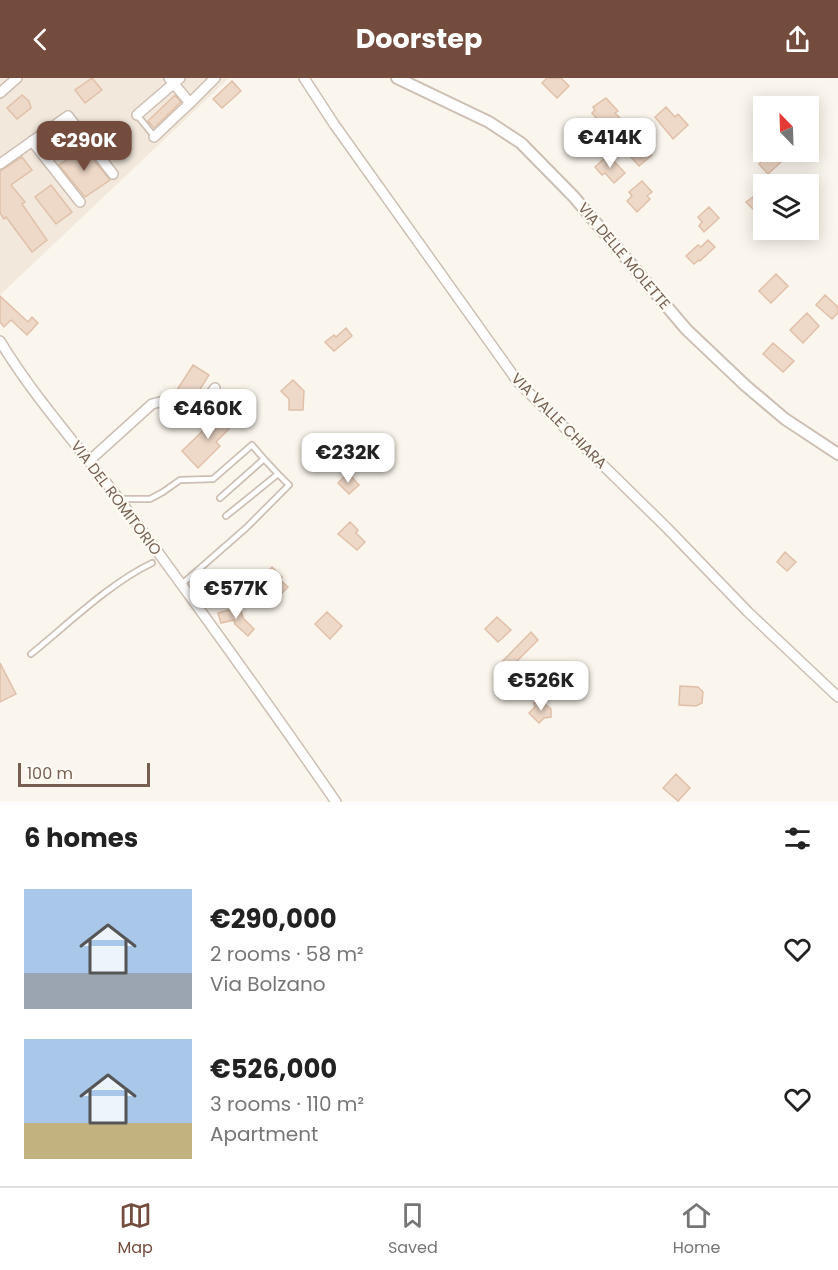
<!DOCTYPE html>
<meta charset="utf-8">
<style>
body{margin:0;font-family:Poppins,sans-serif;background:#f6f6f6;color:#222;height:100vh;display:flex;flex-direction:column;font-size:22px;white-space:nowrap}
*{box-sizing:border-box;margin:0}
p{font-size:20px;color:#767676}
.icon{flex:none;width:33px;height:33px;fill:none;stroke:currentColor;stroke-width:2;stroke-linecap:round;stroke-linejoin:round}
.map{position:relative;height:724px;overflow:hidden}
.details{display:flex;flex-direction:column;background:#fff;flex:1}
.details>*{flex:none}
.needle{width:39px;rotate:337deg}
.tools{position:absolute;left:753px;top:18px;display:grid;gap:12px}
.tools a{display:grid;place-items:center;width:66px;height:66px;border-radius:0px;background:#fff;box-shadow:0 3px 15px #0003;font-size:30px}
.scale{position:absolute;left:18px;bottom:15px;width:132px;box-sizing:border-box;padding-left:6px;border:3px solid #765f51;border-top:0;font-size:16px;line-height:21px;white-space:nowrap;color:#765f51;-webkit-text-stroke:4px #fefaf4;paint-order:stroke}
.price{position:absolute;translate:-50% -51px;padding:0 14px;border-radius:12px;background:#fff;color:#222;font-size:20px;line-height:39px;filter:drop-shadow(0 2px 3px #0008)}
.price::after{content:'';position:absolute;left:50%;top:36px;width:18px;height:14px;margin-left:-9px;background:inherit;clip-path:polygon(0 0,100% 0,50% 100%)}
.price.current{background:#744c3d;color:#fff}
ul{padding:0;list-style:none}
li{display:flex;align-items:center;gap:18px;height:150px;padding:0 24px}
li span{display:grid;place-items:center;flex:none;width:168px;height:120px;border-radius:0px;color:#555}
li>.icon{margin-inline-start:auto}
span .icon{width:72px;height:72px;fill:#fffc;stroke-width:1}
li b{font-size:26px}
h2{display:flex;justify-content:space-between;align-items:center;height:72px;padding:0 24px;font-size:26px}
header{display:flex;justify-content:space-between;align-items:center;height:78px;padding:0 24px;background:#744c3d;color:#fff;font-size:27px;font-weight:700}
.dock{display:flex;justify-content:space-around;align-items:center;height:84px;border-top:2px solid #e0e0e0;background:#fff;font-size:16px;color:#767676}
.dock a{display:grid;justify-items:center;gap:3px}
.dock .current{color:#744c3d}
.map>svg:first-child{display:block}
</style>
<header><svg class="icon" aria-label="back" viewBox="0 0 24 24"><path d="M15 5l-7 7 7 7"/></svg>Doorstep<svg class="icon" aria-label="share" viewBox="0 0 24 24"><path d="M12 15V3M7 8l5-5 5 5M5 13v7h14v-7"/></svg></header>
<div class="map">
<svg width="838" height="724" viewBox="0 0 838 724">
<rect width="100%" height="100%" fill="#fbf6ed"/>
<path fill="#f2e9dc" d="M0 0H229L0 217Z"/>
<path fill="#eed8c7" stroke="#e0c0a9" stroke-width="1.5" d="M92 0 102 12 85 25 75 12Z
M547 0H561L569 8 557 20 542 5Z
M232 3 241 13 222 30 213 21Z
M22 17 29 23 31 30 17 41 7 30Z
M175 17 181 24 154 50 148 43Z
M606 20 618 33 615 35 621 41 604 56 594 45 598 42 592 35 595 32 593 29Z
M666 29 675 39 678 36 688 47 673 61 655 39Z
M67 48 76 59 51 76 42 65Z
M635 58 652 77 639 88 622 69Z
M84 70 110 102 85 119 59 87Z
M772 74 782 83 768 96 759 86Z
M608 77 625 95 614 105 605 95 602 97 595 89Z
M22 79 32 92 11 107 25 124 22 126 47 162 32 174 6 139 4 141 0 135V93Z
M642 103 652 114 647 118 650 121 637 134 627 123 632 118 629 114Z
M51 107 72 134 56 146 35 119Z
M764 111V130L760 126 754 132 746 124Z
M709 129 719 140 704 154 699 148 702 144 698 139Z
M708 162 715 169 700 183 699 182 694 186 686 178 698 167 701 169Z
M776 196 788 208 771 225 759 213Z
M825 217 838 229V235L832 241 816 227Z
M0 218 28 244 32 239 38 245 27 257 11 242 4 249 0 244Z
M807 235 819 248 803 265 790 252Z
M346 250 352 258 334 273 325 264 334 257 336 259Z
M773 265 794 283 783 294 763 276Z
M193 287 209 297 192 324 188 322 185 326 177 321 181 314 177 312Z
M293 302 304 313 303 332H289V321L281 313Z
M223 333 230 340 229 351 216 364 220 368 198 390 182 373Z
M348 395 359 407 349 416 338 405Z
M350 444 358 452 356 455 365 464 357 472 338 456Z
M785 474 796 484 787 493 777 484Z
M272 489 282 499 280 502 288 509 280 517 260 501Z
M240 529 243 540 254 551 248 558 235 546 234 542 221 545 218 535Z
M327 534 342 548 330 561 315 546Z
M497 539 511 552 498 564 485 551Z
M531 554 538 562 505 595 498 588Z
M0 585 16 616 0 624Z
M680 608 698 609 703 614 702 625 696 628 679 627Z
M542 624 551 631V639L544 640 539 645 529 635 535 629 534 625Z
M676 696 690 710 678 723 663 710Z"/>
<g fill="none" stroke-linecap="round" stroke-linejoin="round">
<defs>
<path id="service" d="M137 37 154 58
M264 381 278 396
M119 421H150L163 414 180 402 213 401 252 367 264 381 220 420
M182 506 246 450 289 407 278 396 226 438
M31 576C68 546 110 505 152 485"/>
<path id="minor" d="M169 0 190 25 215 0
M304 0 334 46 518 304 667 450 748 534 838 619
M0 15 17 0
M137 37 180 0
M154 59 190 25
M32 63 80 124
M0 86 68 38 113 96
M0 263C34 319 78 368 118 420 192 520 265 621 336 724
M89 383 152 326 160 324C167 327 172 334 180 338 195 346 207 320 215 310"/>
<path id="tertiary" d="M397 0 489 44 521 65 574 119 686 251 746 308 785 341 838 376"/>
</defs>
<use href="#service" stroke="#cdbfb3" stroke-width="8"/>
<use href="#minor" stroke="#cdbfb3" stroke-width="12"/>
<use href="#tertiary" stroke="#cdbfb3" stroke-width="14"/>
<use href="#service" stroke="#fff" stroke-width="4.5"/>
<use href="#minor" stroke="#fff" stroke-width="9"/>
<use href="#tertiary" stroke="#fff" stroke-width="10"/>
</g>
<g text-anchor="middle" stroke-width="4.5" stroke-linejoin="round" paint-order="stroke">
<g font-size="15" fill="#765f51" stroke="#fefaf4">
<text transform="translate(624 178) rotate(50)" y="5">VIA DELLE MOLETTE</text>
<text transform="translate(559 343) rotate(45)" y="5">VIA VALLE CHIARA</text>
<text transform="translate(116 420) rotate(53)" y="5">VIA DEL ROMITORIO</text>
</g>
</g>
</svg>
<div class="tools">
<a><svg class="needle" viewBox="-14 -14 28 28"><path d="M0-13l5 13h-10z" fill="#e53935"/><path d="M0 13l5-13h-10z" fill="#767676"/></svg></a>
<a><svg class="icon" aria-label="layers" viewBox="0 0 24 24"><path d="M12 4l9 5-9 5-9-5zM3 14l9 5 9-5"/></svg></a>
</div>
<div class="scale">100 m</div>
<b class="price" style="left:610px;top:91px">€414K</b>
<b class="price current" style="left:84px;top:94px">€290K</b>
<b class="price" style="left:208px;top:362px">€460K</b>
<b class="price" style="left:348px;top:406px">€232K</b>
<b class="price" style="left:236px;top:542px">€577K</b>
<b class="price" style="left:541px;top:634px">€526K</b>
</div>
<section class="details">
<h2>6 homes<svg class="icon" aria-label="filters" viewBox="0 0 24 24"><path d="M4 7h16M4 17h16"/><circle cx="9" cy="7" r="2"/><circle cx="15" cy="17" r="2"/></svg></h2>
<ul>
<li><span style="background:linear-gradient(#a9c7e8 70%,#9aa5b1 0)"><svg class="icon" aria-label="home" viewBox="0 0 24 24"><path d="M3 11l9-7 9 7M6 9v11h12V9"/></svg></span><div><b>€290,000</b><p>2 rooms · 58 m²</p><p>Via Bolzano</p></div><svg class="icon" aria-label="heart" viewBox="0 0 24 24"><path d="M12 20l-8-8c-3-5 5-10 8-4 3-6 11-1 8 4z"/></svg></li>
<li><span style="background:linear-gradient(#a9c7e8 70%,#c2b280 0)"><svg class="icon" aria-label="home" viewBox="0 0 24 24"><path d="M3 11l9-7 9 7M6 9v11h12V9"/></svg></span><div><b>€526,000</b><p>3 rooms · 110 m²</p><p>Apartment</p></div><svg class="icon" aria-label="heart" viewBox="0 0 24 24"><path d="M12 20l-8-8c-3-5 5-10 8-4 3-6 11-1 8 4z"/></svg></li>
</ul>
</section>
<nav class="dock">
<a class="current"><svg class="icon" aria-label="map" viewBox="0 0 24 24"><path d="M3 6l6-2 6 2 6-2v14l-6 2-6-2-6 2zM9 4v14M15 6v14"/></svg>Map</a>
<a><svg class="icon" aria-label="saved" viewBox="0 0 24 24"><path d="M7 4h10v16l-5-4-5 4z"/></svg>Saved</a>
<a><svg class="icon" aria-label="home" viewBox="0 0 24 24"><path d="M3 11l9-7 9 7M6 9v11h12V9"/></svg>Home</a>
</nav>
